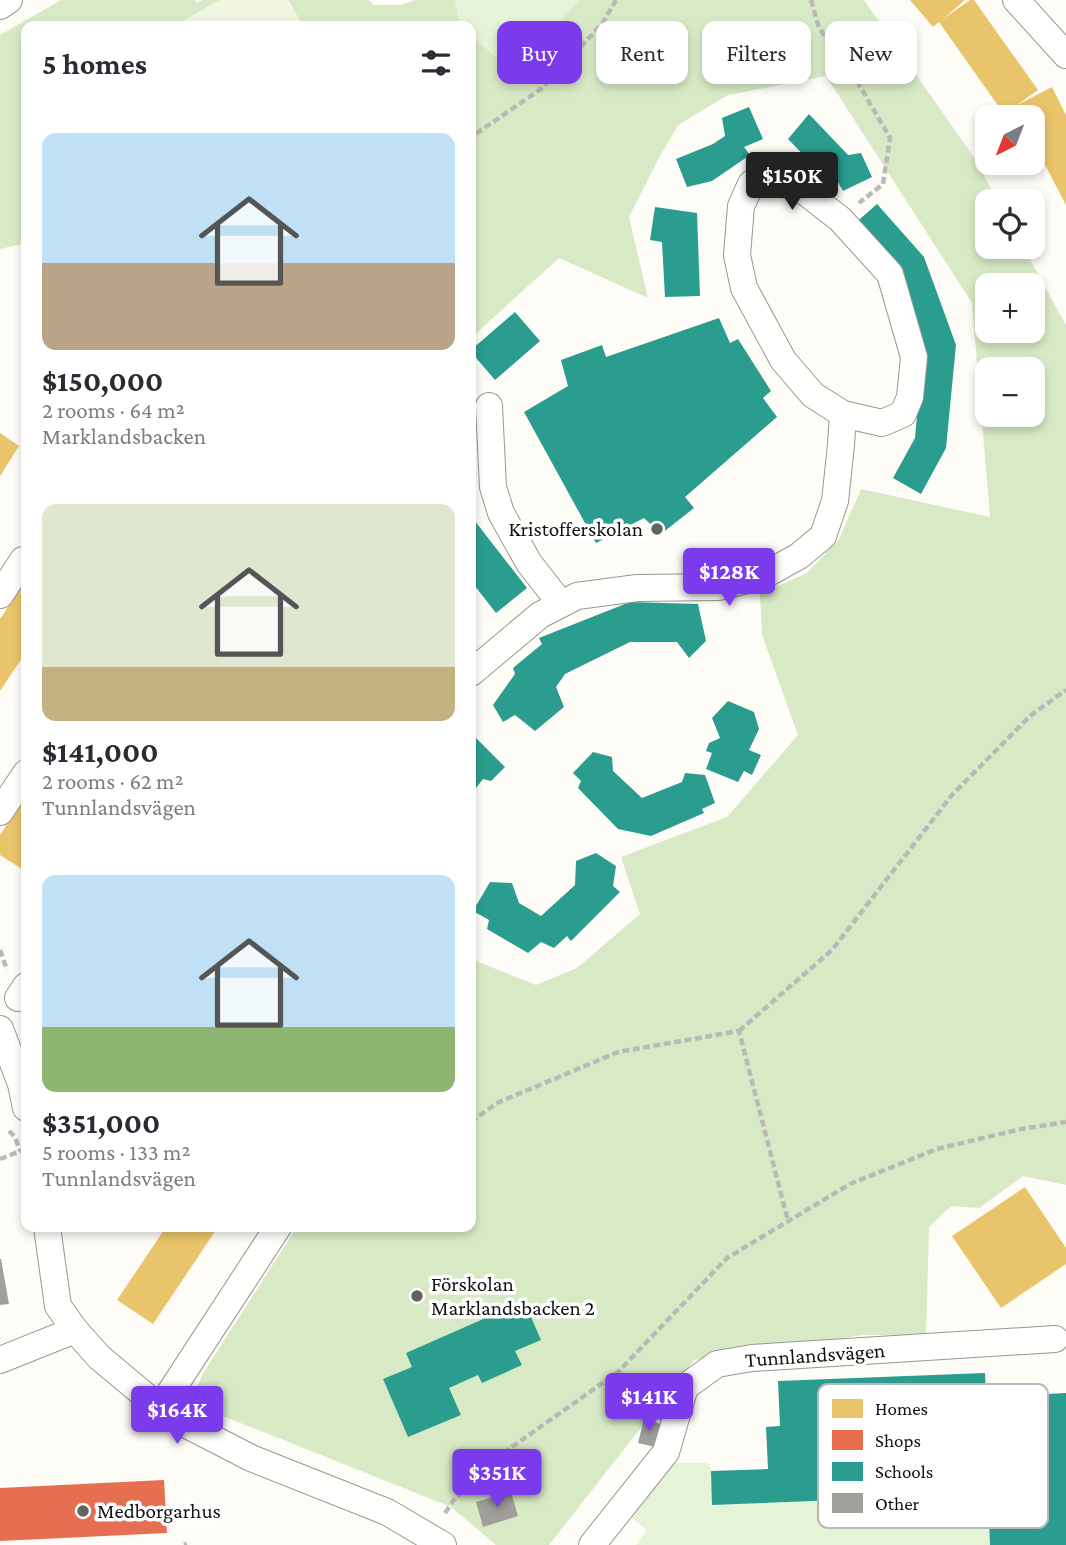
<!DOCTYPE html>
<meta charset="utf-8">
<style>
body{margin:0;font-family:"Crimson Pro",serif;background:#f2f2f3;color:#2b2b33;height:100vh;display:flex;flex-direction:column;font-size:26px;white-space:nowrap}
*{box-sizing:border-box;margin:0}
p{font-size:23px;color:#7c7c81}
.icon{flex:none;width:38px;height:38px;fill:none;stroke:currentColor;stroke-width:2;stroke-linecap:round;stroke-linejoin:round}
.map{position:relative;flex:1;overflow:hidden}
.side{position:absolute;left:21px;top:21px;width:455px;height:1211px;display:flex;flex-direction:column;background:#fff;border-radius:14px;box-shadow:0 4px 10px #0003}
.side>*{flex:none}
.hud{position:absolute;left:497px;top:21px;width:464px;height:63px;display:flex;gap:14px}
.needle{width:46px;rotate:222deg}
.fabs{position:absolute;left:975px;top:105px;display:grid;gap:14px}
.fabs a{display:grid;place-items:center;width:70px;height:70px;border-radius:14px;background:#fff;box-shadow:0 4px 10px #0003;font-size:35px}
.price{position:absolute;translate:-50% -60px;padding:0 16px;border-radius:7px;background:#7c3aed;color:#fff;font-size:23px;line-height:46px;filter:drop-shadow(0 2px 4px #0008)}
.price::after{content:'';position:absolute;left:50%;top:42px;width:21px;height:16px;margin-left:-10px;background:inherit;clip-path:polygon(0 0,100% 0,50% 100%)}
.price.active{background:#222;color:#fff}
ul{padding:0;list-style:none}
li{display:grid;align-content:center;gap:14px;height:371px;padding:0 21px}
li span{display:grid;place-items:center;height:217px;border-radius:14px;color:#555}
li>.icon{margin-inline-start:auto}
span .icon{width:126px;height:126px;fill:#fffc;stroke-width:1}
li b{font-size:30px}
h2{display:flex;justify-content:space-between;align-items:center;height:84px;padding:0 21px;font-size:30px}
.chip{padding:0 24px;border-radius:14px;background:#fff;box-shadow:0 4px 10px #0003;font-size:24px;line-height:63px}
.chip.active{background:#7c3aed;color:#fff}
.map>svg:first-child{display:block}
</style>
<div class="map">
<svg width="1066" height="1545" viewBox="0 0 1066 1545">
<rect width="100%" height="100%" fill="#fdfcf7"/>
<path fill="#e7f3d7" d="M455 0H580L514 70 471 37V26H464L458 18Z
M674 1463H709L711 1471 713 1505 988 1494 990 1545H636L647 1530 631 1517Z"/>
<path fill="#d8eac5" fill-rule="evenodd" d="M61 0H195L197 3 202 0H220L175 26H26V243L0 249V35Z
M288 0H369L373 5H400L415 0H455L458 18 464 26H303Z
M580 0H864L973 156 998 201H987V247H1023L1066 325V1185L1023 1176 979 1208 951 1206 929 1227 926 1335H863L694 1360 549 1545H496L451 1507 203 1408 194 1395 202 1375 297 1227H471V959L536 985 577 968 640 914 621 857 727 817 798 735 762 635 760 594 807 573 839 539 861 489 990 517 972 303 826 76 728 95 678 125 660 156 629 217 648 298 559 258 471 338V37L514 70ZM987 285H1032V331H987ZM987 369H1032V415H987Z"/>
<path fill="#f0f6e1" d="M220 0H287L303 26H175Z"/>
<path fill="#e9c46a" d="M910 0H965L943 19 970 0H974L1038 90 1004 114 939 22 933 27Z
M1052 87 1066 115V205L1032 140V117H1021L1015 106Z
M0 433 19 446 0 476Z
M26 580V652L0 691V619Z
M26 796V870L25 871 0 855V835Z
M1025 1187 1066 1248V1264L1001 1308 952 1236Z
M166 1227H218L153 1324 117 1300Z"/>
<path fill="#e76f51" d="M164 1480 167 1533 0 1541V1488Z"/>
<path fill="#2a9d8f" d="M749 107 763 139 744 147 750 155 712 181 687 187 676 159 713 144 725 136 722 118Z
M809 114 848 155 861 153 872 177 843 191 834 175 827 179 788 139Z
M877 204 924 257 956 345 946 448 921 494 893 478 915 438 922 358 852 226Z
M655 207 697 213 700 296 665 297 662 242 650 240Z
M515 312 540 341 495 380 471 352V350Z
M719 318 730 343 738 339 771 391 763 398 777 417 685 497 694 508 661 534 644 518 596 543 524 412 568 386 561 360 602 345 606 357Z
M471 516 527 588 496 613 471 581Z
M630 602 698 604 706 641 689 658 677 642H630L565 674 556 687 564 707 535 731 515 715 503 722 493 705 515 674 513 668 542 644 539 638Z
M728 701 754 712 759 729 749 750 761 755 752 775 744 771 738 782 706 769 712 753 706 751 709 743 720 738 712 718Z
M471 733 505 767 491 781 483 779 476 788H471Z
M593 752 612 757 613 771 642 798 682 782 685 773 705 775 715 803 702 809 704 813 651 836 618 829 578 788 581 781 573 773Z
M596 853 616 866 613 886 620 892 571 941 567 936 554 948 541 942 528 953 487 929 489 920 473 911 490 882 512 883 519 903 541 916 575 885 576 861Z
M524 1301 541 1340 515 1351 522 1365 482 1383 478 1375 449 1388 461 1415 408 1437 383 1379 412 1367 406 1353Z
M985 1373 986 1397 1066 1393V1545H990L988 1494 712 1505 711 1471 768 1469 766 1427 780 1426 778 1381Z"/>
<path fill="#a19f9c" d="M0 1259H1L9 1304 0 1305Z
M652 1390 669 1395 661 1420 644 1415Z
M644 1419 661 1424 655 1447 638 1443Z
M511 1492 518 1516 483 1527 476 1502Z"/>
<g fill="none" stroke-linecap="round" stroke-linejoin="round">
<defs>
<path id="minor" d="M1016 0 1066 55
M0 6 9 0
M774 168 840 219 890 274 914 357 910 397 903 414 882 423 843 414 813 395 783 360 744 288 737 255 741 206 751 184Z
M489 406 493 487 501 513 529 563 561 604
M0 595 23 560
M471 673 540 615 577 596 637 588 719 587 763 576 799 556 823 536 835 501 841 445 843 414
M0 812 26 773
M18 998 26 986
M0 1029 21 1084 26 1108
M47 1227 58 1306 75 1330 99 1357 160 1408 187 1425 251 1458 387 1512 443 1545
M0 1360 75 1330
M160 1408 278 1227
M592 1545 666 1452 685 1387 717 1364 752 1358 1055 1339"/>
</defs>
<use href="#minor" stroke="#979795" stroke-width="28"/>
<path stroke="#b9b9b8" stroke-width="4.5" stroke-dasharray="7 3.5" stroke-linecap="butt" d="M811 0 819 28 857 81 890 138 883 184 859 203
M471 143 477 133 541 89 602 24 616 0
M0 950 7 970
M739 1031 832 950 952 795 1030 716 1066 690
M471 1122 497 1103 618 1052 739 1031 788 1221
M9 1131 15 1137 20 1151
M0 1159 26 1149
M445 1513 456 1497 509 1449 618 1372 727 1258 850 1184 937 1149 1021 1129 1066 1122
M184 1545 187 1544"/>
<use href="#minor" stroke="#fffffe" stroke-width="26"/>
</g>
<g fill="#646362" stroke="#fff" stroke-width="2.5">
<circle cx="657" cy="529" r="7"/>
<circle cx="417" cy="1296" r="7"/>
<circle cx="83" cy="1511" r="7"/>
</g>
<g text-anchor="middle" stroke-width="7" stroke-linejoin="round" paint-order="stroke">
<g font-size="21" fill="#111" stroke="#fff" text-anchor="start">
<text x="643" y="536" text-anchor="end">Kristofferskolan</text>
<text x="431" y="1291">Förskolan<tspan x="431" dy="24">Marklandsbacken 2</tspan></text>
<text x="97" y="1518">Medborgarhus</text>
</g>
<g font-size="21" fill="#111" stroke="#fff">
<text transform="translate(815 1355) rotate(-4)" y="7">Tunnlandsvägen</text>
</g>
</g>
<rect x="818" y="1384" width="230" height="144" rx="10" fill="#fff" stroke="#b8b8b8" stroke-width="2"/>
<rect x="832" y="1399" width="31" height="19" fill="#e9c46a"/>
<rect x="832" y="1430" width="31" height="20" fill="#e76f51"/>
<rect x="832" y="1462" width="31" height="19" fill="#2a9d8f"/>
<rect x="832" y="1493" width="31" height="20" fill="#a19f9c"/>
<g font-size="19" fill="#111">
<text x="875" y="1415">Homes</text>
<text x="875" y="1447">Shops</text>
<text x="875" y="1478">Schools</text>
<text x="875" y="1510">Other</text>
</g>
</svg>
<div class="fabs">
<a><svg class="needle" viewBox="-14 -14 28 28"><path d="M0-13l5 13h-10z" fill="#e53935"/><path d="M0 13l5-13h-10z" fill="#7c7c81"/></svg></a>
<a><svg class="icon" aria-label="locate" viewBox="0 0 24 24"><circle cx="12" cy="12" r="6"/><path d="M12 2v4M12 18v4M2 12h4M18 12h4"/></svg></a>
<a>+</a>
<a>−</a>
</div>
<b class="price active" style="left:792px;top:212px">$150K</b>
<b class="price" style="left:729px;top:608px">$128K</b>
<b class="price" style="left:649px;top:1433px">$141K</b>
<b class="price" style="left:177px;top:1446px">$164K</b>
<b class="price" style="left:497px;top:1509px">$351K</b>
<div class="hud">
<a class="chip active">Buy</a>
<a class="chip">Rent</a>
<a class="chip">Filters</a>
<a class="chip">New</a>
</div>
<section class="side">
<h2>5 homes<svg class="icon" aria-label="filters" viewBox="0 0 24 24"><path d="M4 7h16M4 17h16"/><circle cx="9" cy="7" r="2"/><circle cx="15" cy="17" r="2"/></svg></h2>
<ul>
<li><span style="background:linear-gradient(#bfe0f5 60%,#b9a48a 0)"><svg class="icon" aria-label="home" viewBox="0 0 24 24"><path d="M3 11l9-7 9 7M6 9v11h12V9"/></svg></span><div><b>$150,000</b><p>2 rooms · 64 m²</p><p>Marklandsbacken</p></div></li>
<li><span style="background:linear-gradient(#dfe7d0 75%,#c2b280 0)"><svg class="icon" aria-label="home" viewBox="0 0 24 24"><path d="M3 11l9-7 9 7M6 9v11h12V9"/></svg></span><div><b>$141,000</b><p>2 rooms · 62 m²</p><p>Tunnlandsvägen</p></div></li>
<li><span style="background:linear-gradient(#bfe0f5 70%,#8fb573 0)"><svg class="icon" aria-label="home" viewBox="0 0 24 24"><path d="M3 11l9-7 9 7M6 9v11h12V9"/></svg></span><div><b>$351,000</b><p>5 rooms · 133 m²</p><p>Tunnlandsvägen</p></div></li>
</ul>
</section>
</div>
